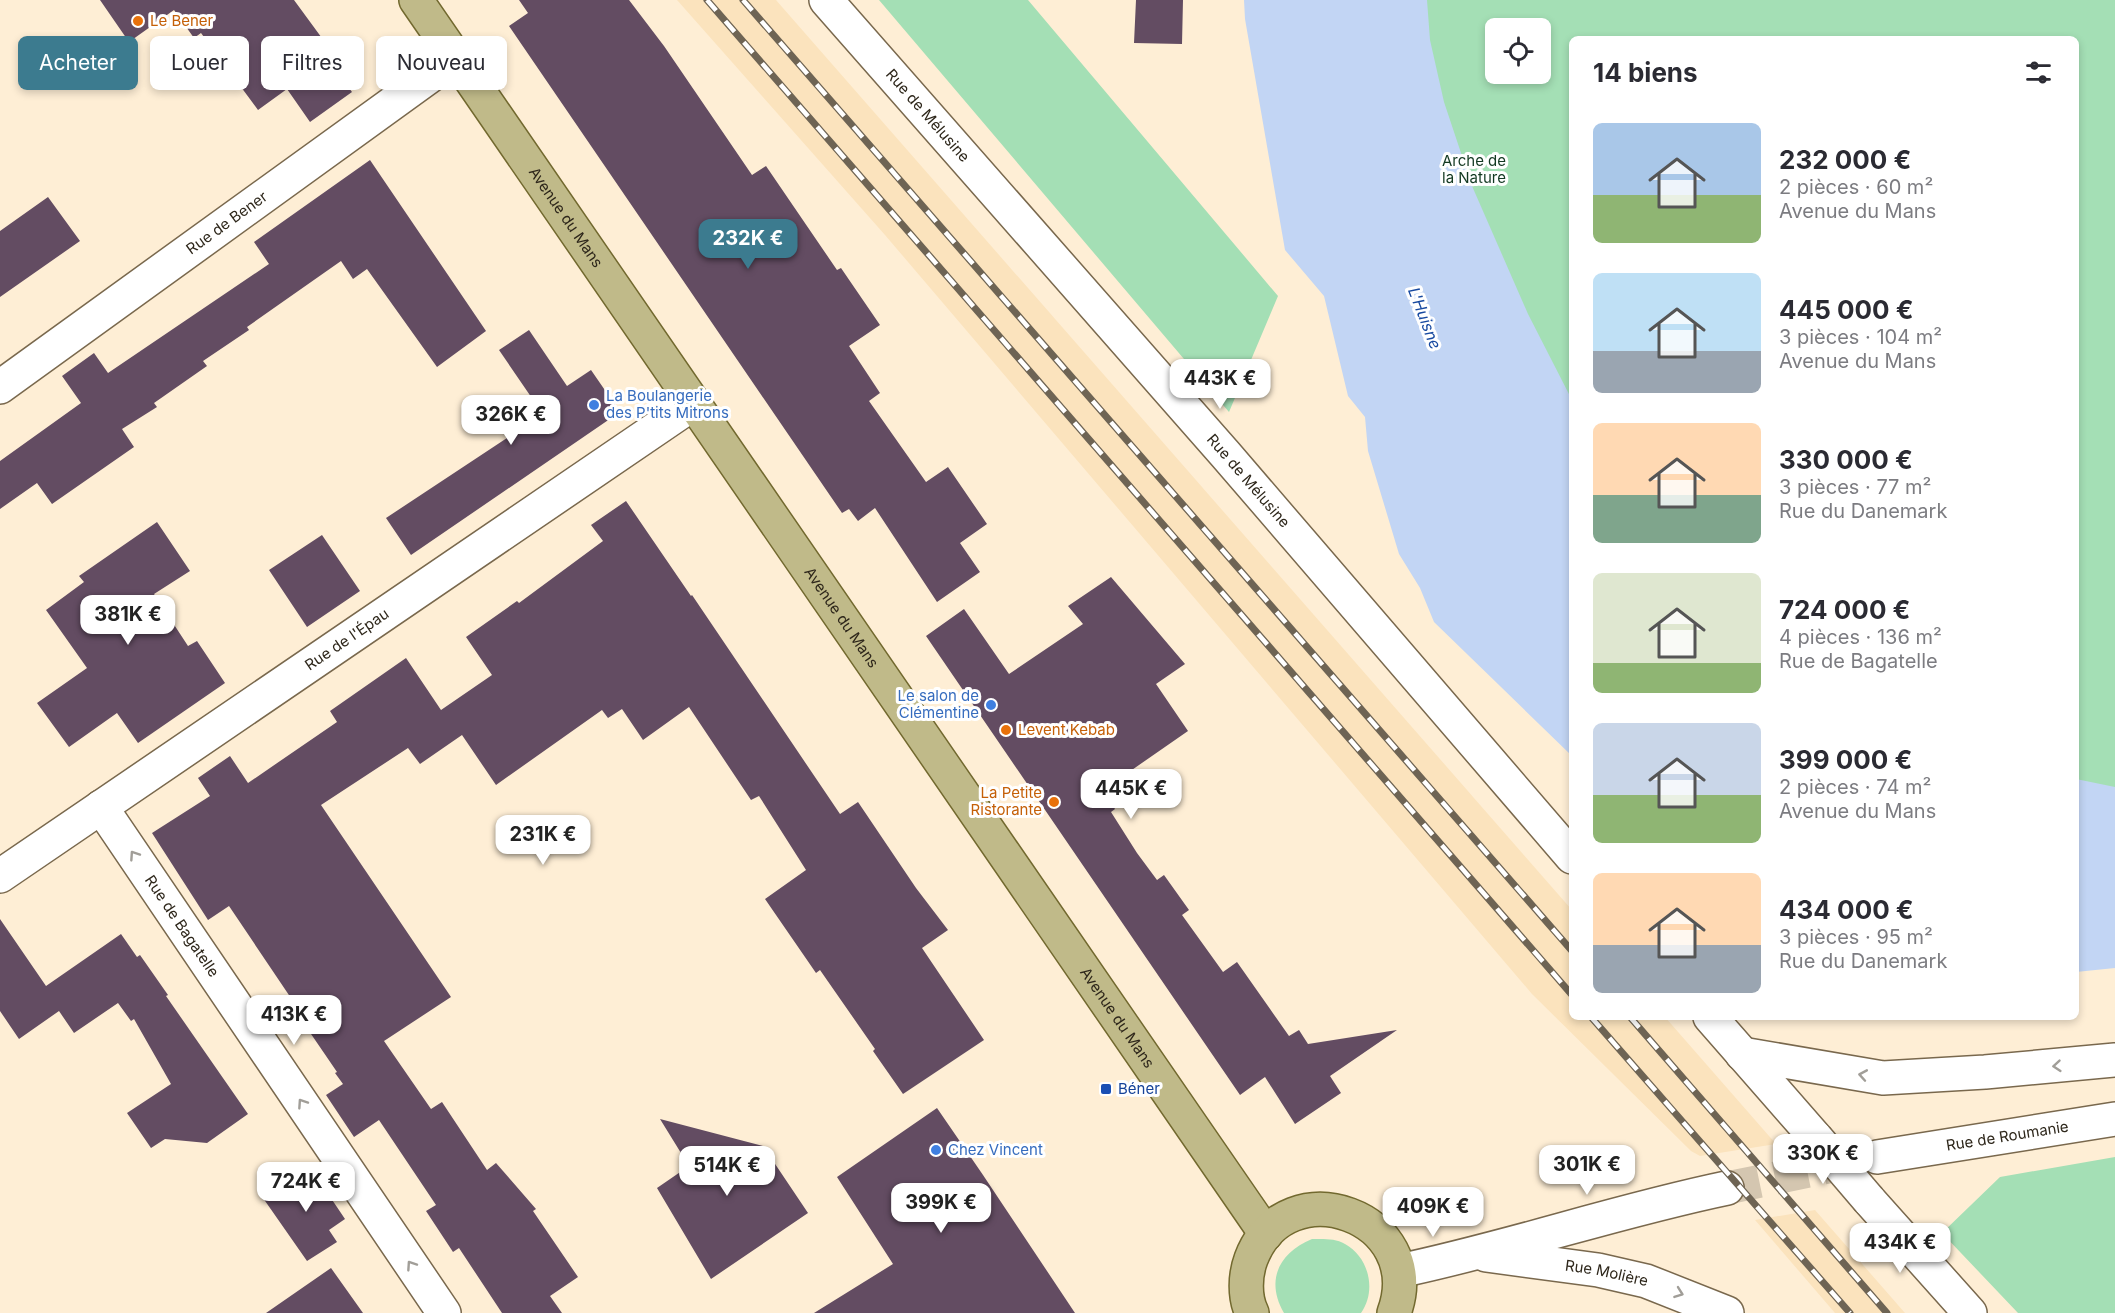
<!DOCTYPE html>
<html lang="fr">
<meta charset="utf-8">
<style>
body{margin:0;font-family:Inter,sans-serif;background:#f2f2f3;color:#2b2b33;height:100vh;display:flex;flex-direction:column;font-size:22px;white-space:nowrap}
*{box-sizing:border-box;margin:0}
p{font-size:20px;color:#7c7c81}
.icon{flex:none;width:33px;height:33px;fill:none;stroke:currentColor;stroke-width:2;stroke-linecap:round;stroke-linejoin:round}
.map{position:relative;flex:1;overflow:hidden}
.sheet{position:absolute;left:1569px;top:36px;width:510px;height:984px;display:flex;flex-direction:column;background:#fff;border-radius:9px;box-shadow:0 3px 9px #0003}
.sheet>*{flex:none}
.guide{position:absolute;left:18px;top:36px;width:570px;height:54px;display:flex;gap:12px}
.tools{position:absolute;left:1485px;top:18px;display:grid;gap:12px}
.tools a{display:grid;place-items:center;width:66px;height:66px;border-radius:9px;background:#fff;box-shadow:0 3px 9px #0003;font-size:30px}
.price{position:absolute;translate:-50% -51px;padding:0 14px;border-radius:12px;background:#fff;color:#222;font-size:20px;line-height:39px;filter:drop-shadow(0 2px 3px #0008)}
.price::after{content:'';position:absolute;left:50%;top:36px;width:18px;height:14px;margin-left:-9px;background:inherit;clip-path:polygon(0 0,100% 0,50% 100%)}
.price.active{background:#3c7b8f;color:#fff}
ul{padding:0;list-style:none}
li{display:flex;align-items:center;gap:18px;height:150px;padding:0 24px}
li span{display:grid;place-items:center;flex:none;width:168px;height:120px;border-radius:9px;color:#555}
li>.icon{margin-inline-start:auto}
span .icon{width:72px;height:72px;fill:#fffc;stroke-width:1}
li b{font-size:26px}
h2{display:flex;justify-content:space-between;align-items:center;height:72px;padding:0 24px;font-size:26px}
.chip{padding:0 21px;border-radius:9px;background:#fff;box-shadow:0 3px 9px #0003;font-size:21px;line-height:54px}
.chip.active{background:#3c7b8f;color:#fff}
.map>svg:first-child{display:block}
</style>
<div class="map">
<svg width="2115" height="1313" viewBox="0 0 2115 1313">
<rect width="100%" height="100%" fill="#feeed5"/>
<path fill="#fbe3bd" d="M677 0H776L1572 910V1017H1665L1776 1144 1700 1156 1691 1151 1532 994 885 235Z
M1815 1210 1905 1313H1835L1755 1220Z"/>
<path fill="#a4dfb5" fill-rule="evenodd" d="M879 0H1028L1278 296 1229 412Z
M1323 0H2115V893L2076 892V39H1572V617ZM1496 28H1540V74H1496Z
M2115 1157V1313H2018L1942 1233 2000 1177Z
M1312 1239C1323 1239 1335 1238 1345 1244 1369 1257 1377 1291 1361 1313H1284C1265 1280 1279 1253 1312 1239Z"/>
<path fill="#c2d5f4" d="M1244 0H1427L1430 40 1444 102 1472 186 1528 314 1572 400V756L1434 622 1420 588 1399 554 1368 451 1365 417 1348 396 1324 296 1285 250 1245 19Z
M2076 779 2115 787V968L2076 972Z"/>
<path fill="#634c62" d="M100 0H294L327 45 321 50 352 92 310 122 287 89 258 110 201 33 194 38 174 10 129 42Z
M519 0H629L664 46 752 175 766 166 837 270 841 268 880 325 849 346 880 393 869 401 926 482 948 467 987 524 960 543 980 572 937 602 875 508 858 521 849 509 842 513 509 26 528 13Z
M1136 0H1183L1182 44 1134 43Z
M370 160 486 331 437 367 367 269 353 279 341 261 247 327 249 330 203 361 207 366 154 403 157 407 122 429 134 447 52 504 37 483 0 509V461L81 403 62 376 94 353 108 373 269 264 254 242Z
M48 197 80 241 0 297V231Z
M529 330 567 386 591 370 620 412 411 555 386 518 525 426 521 419 538 407 499 350Z
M626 501 691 596 692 595 840 814 858 802 916 888 948 930 922 948 984 1040 903 1094 873 1051 875 1049 820 970 816 973 765 899 806 870 759 796 751 800 689 707 643 740 622 709 608 718 602 710 496 785 462 735 420 764 408 748 321 805 451 997 384 1041 431 1109 442 1102 487 1170 496 1163 536 1209 533 1211 578 1277 550 1296 562 1313H502L459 1248 453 1252 426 1211 436 1205 379 1120 354 1137 326 1095 343 1084 335 1073 337 1072 296 1012 299 1010 229 906 208 920 152 833 210 796 198 778 230 756 248 783 337 722 330 711 406 658 441 710 492 675 466 637 517 601 519 603 603 541 591 525Z
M157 522 190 571 154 594 188 646 197 641 225 683 138 743 117 713 69 747 37 703 87 668 46 610 84 582 79 576Z
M322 535 360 591 307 627 269 570Z
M1111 577 1185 664 1156 684 1188 731 1103 790 1115 809 1111 812 1137 853 1157 880 1164 875 1189 910 1182 915 1223 972 1237 962 1289 1036 1299 1030 1308 1044 1397 1030 1330 1076 1341 1093 1295 1124 1265 1077 1240 1095 926 636 964 609 1009 674 1083 624 1068 606Z
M0 919 46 986 121 934 137 957 140 955 168 995 166 996 248 1114 207 1143 165 1139 151 1148 127 1113 171 1084 134 1019 131 1021 118 1003 74 1033 59 1011 19 1039 0 1011Z
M937 1108 983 1175 1075 1313H814L893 1264 837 1177Z
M660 1119 763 1146 808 1213 711 1279 657 1188 689 1166Z
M310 1167 345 1219 329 1230 337 1242 307 1261 263 1198Z
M331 1268 363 1313H266Z"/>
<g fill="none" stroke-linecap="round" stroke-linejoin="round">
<path stroke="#d4c6b0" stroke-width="33" stroke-dasharray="33 16" stroke-linecap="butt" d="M1727 1188 1877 1157"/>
<defs>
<g id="minor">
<path id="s1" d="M826 0 1226 455 1572 857"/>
<path id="s2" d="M0 387 455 58"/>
<path id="s3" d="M101 807 444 1313"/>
<path id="s4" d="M0 876 694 403"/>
<path d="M1710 1017 1816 1138"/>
<path d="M1742 1054 1883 1078 1985 1072 2115 1060"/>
<path id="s5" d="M1877 1157 2115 1119"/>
<path d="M1869 1200 1970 1313"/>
<path id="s6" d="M1486 1255 1598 1270 1646 1281 1727 1313"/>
<path d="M1399 1271C1509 1248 1616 1211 1727 1188"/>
</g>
<g id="major">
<path id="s7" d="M416 0 1266 1234"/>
<path d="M1252 1313C1244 1297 1245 1275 1251 1259 1287 1165 1429 1217 1394 1313"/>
</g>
</defs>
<use href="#minor" stroke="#79684d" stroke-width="36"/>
<use href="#major" stroke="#72692f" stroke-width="36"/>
<use href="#minor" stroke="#fff" stroke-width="33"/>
<use href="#major" stroke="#c0ba89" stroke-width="33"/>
<defs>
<path id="rail" d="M707 0 1572 995
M743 0 1572 951
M1591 1017 1850 1313
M1630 1017 1887 1313"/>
</defs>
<use href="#rail" stroke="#6e6454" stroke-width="7"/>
<use href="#rail" stroke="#fff" stroke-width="4.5" stroke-dasharray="14" stroke-linecap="butt"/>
<defs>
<path id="minor-bridge" d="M1816 1138 1869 1200"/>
</defs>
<use href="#minor-bridge" stroke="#79684d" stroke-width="36" stroke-linecap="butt"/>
<use href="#minor-bridge" stroke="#fff" stroke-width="33"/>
</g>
<defs><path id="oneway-chevron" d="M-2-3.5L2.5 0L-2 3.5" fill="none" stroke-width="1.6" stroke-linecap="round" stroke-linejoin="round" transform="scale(1.5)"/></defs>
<g stroke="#a19e98">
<use href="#oneway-chevron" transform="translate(134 855) rotate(-124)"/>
<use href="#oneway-chevron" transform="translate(2057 1066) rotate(175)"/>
<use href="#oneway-chevron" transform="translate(1863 1075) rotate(-170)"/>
<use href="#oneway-chevron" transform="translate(302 1103) rotate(-124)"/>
<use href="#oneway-chevron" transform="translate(411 1265) rotate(-124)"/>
<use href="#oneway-chevron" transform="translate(1679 1293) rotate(20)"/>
</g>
<g fill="#e8710a" stroke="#fff" stroke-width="2">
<circle cx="138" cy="21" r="6"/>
<circle cx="1006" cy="730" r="6"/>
<circle cx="1054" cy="802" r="6"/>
</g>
<g fill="#3f7fe0" stroke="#fff" stroke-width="2">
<circle cx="594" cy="405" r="6"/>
<circle cx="991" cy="705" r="6"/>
<circle cx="936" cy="1150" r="6"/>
</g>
<rect fill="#1a4fb4" stroke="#fff" stroke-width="2" x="1100" y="1083" width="12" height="12" rx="3"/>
<g text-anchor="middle" stroke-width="6" stroke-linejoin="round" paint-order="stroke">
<g font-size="15" fill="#c56008" stroke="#fff" text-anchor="start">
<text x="150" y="26">Le Bener</text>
<text x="1018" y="735">Levent Kebab</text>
<text x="1042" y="798" text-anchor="end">La Petite<tspan x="1042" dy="17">Ristorante</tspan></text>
</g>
<g font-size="15" fill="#2e271b" stroke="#fff">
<text dy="5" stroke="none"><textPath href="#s1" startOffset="154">Rue de Mélusine</textPath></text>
<text dy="5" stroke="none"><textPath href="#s7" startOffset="264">Avenue du Mans</textPath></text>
<text dy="5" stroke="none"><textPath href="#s2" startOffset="280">Rue de Bener</textPath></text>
<text dy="5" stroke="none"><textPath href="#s1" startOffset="640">Rue de Mélusine</textPath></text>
<text dy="5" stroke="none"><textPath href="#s7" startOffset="750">Avenue du Mans</textPath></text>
<text dy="5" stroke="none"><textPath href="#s4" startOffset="420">Rue de l'Épau</textPath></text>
<text dy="5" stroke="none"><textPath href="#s3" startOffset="144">Rue de Bagatelle</textPath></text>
<text dy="5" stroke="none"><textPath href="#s7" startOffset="1236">Avenue du Mans</textPath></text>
<text dy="5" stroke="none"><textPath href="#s5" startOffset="132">Rue de Roumanie</textPath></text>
<text dy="5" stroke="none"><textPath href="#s6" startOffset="122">Rue Molière</textPath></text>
</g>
<g font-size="15" fill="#133922" stroke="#fff">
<text x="1474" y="166">Arche de<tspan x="1474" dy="17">la Nature</tspan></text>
</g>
<g font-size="15" fill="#366cbe" stroke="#fff" text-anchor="start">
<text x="606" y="401">La Boulangerie<tspan x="606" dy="17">des P'tits Mitrons</tspan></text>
<text x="979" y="701" text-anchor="end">Le salon de<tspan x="979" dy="17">Clémentine</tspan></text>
<text x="948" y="1155">Chez Vincent</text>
</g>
<g font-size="15" fill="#164399" stroke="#fff" text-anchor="start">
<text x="1118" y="1094">Béner</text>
</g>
<g font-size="16" font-style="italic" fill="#1749a0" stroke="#fff">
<text transform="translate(1425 318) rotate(69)" y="6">L'Huisne</text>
</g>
</g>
</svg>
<div class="tools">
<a><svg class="icon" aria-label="locate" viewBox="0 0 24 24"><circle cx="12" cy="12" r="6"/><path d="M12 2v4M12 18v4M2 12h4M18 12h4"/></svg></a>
</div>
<b class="price active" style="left:748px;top:270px">232K €</b>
<b class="price" style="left:1220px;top:410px">443K €</b>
<b class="price" style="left:511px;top:446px">326K €</b>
<b class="price" style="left:128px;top:646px">381K €</b>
<b class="price" style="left:1131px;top:820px">445K €</b>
<b class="price" style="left:543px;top:866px">231K €</b>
<b class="price" style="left:294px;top:1046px">413K €</b>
<b class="price" style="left:1823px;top:1185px">330K €</b>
<b class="price" style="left:1587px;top:1196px">301K €</b>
<b class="price" style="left:727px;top:1197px">514K €</b>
<b class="price" style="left:306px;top:1213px">724K €</b>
<b class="price" style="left:941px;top:1234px">399K €</b>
<b class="price" style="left:1433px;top:1238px">409K €</b>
<b class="price" style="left:1900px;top:1274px">434K €</b>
<div class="guide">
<a class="chip active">Acheter</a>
<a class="chip">Louer</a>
<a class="chip">Filtres</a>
<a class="chip">Nouveau</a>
</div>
<section class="sheet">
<h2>14 biens<svg class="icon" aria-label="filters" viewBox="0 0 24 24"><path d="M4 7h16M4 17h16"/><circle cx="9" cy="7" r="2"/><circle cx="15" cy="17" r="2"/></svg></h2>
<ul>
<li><span style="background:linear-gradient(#a9c7e8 60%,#8fb573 0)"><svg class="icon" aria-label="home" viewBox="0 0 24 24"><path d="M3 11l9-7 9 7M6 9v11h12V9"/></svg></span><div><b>232 000 €</b><p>2 pièces · 60 m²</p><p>Avenue du Mans</p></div></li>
<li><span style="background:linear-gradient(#bfe0f5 65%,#9aa5b1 0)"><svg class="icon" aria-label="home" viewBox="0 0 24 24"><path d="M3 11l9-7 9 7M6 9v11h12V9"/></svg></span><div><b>445 000 €</b><p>3 pièces · 104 m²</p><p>Avenue du Mans</p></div></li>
<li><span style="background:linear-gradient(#ffd9b3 60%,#7fa58c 0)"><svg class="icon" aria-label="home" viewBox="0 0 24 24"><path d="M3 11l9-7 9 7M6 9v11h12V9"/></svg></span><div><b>330 000 €</b><p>3 pièces · 77 m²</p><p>Rue du Danemark</p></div></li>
<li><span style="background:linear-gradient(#dfe7d0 75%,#8fb573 0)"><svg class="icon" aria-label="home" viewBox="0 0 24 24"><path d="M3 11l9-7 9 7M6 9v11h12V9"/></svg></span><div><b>724 000 €</b><p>4 pièces · 136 m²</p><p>Rue de Bagatelle</p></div></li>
<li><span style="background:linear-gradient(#c9d6e8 60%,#8fb573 0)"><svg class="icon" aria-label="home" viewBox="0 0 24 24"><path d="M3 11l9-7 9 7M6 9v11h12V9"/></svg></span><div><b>399 000 €</b><p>2 pièces · 74 m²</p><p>Avenue du Mans</p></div></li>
<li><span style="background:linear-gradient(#ffd9b3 60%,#9aa5b1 0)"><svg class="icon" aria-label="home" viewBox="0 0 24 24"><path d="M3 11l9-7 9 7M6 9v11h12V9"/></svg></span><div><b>434 000 €</b><p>3 pièces · 95 m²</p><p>Rue du Danemark</p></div></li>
</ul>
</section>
</div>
